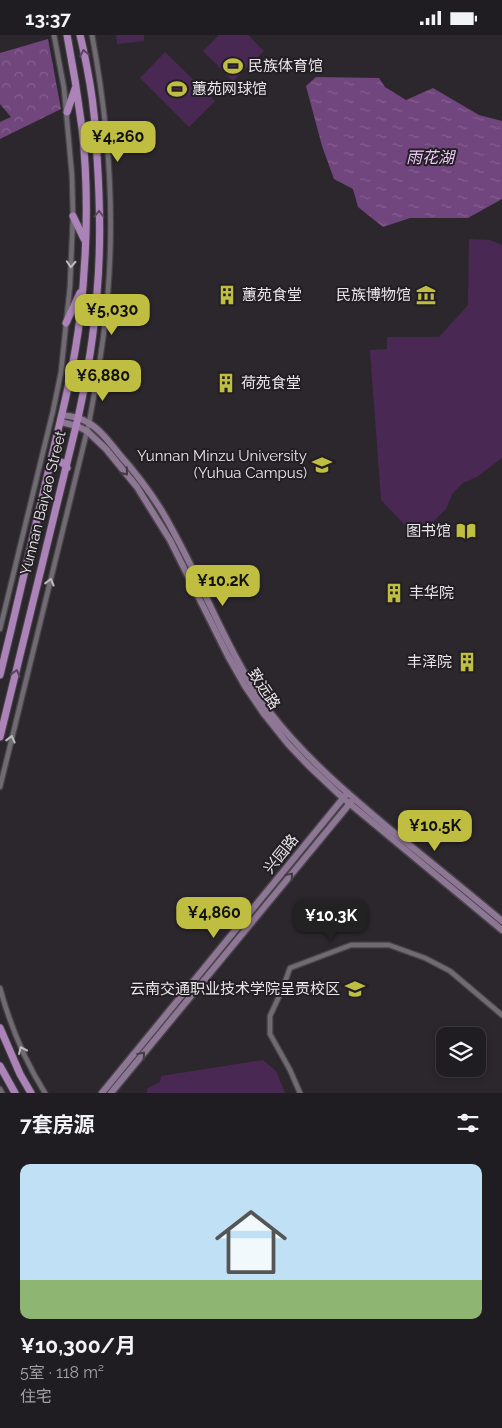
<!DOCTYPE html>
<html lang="zh">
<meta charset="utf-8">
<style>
body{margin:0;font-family:Raleway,"Noto Sans SC",sans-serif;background:#2d2a2f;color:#f1f3f6;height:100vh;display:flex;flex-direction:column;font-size:19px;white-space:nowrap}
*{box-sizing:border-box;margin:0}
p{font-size:16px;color:#a2a2a5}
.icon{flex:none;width:28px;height:28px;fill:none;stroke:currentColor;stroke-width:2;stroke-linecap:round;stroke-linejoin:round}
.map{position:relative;height:1058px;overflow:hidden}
.panel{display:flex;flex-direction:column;background:#201d22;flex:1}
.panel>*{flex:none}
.controls{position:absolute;left:436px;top:992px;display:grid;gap:10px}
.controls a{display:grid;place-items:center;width:50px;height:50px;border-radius:10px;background:#201d22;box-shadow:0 2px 8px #0003,0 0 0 1px #3d3b40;font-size:25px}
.price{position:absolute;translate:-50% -42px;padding:0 11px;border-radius:10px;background:#c0be41;color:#111;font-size:16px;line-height:32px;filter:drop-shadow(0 1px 2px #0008)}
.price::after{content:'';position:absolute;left:50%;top:30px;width:15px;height:11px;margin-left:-8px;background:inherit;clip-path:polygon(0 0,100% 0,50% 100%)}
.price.on{background:#222;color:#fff}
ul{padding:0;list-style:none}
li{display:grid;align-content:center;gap:10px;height:265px;padding:0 20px}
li+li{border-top:1px solid #3d3b40}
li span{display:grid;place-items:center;height:155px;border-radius:10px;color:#555}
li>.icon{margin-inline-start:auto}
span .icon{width:90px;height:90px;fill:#fffc;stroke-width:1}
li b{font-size:21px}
h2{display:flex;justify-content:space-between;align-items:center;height:60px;padding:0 20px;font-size:21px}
.status{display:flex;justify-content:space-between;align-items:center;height:35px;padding:0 25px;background:#201d22;direction:ltr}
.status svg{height:14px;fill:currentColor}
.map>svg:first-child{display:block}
</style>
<div class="status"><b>13:37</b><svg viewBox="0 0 49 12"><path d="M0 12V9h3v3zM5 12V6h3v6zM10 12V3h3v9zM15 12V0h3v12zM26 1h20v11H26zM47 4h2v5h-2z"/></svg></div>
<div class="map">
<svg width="502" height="1058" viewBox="0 0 502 1058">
<defs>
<pattern id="forest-crowns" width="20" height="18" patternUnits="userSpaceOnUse" patternTransform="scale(1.25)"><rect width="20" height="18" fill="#71467d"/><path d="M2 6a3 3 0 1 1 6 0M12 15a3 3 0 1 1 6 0" fill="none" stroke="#85618f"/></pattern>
<pattern id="water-ripples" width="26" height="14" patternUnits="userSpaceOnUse" patternTransform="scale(1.25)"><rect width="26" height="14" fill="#71457d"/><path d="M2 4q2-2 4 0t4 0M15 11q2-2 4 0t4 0" fill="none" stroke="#85608f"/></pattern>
</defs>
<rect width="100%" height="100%" fill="#2b272d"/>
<path fill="url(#forest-crowns)" d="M48 4 61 74 0 104V87L11 82 0 69V18Z"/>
<path fill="#4a2854" d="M116 0H144V6L117 9Z
M219 0H248L264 16 233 46 203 16Z
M165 17 215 66 189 92 140 43Z
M469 204 490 205 502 210V423L477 442 463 448 452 459 446 474 417 503 381 465 370 315 387 314V302H439L468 270Z
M263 1025 276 1036 285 1058H146L148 1053 160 1047 161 1041Z"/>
<path fill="url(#water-ripples)" d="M316 42 379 43 385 52 406 65 433 53 479 80 502 86V164L468 183H410L383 192 358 172 353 154 334 144 322 111 306 51Z"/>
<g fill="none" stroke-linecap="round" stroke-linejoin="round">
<defs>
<path id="street" d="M0 594 53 376 61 337 70 251 73 181 72 141 64 53 54 0
M0 752 89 388C97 344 105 300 108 256 115 170 108 85 92 0
M0 953C10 990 25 1026 45 1058
M0 1054 2 1058
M300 1058 290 1035 270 999V981L282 955 290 933 351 910H389L425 923 450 936 502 980"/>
<path id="secondary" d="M62 380C71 381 80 383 87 387 100 394 110 408 119 419 134 436 148 454 160 473 200 539 224 614 269 676 304 722 347 758 391 795 428 825 465 855 502 886
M61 387 77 391 87 396 106 414 137 452 170 505 228 621 245 651 264 679 288 709 309 731 343 763 502 895
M102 1058 345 761
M111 1058 351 767"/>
<path id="primary" d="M67 77 75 54
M73 181 84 204
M66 288 80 258
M69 346C73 353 78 354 85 350
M51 429C58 425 63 426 67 433
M0 640C19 563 37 486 55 408 65 367 75 325 80 282 87 220 89 156 82 93 78 62 73 31 67 0
M0 702 78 383C87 342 94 300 97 258 101 213 100 166 97 121 96 97 94 73 90 49 87 32 84 16 80 0
M0 993 20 1039 31 1058
M0 1031 15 1058"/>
</defs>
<use href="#street" stroke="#474348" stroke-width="7"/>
<use href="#secondary" stroke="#474348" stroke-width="9"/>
<use href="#primary" stroke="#474348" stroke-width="9"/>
<use href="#street" stroke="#706b72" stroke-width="4.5"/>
<use href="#secondary" stroke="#8e7795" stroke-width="6"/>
<use href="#primary" stroke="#ac83b8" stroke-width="7"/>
</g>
<defs><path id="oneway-chevron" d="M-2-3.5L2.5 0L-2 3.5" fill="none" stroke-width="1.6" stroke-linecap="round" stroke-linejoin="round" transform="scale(1.25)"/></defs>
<g stroke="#59465f">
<use href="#oneway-chevron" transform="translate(84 18) rotate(-101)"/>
<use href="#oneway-chevron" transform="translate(99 179) rotate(-90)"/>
<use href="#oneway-chevron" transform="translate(16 638) rotate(-76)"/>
</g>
<g stroke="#bebbbf">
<use href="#oneway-chevron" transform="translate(71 229) rotate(93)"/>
<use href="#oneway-chevron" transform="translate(50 547) rotate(-76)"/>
<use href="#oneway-chevron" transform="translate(11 704) rotate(-76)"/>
<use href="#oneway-chevron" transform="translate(22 1015) rotate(-114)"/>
</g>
<g stroke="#423945">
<use href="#oneway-chevron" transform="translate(125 437) rotate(51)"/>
<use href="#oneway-chevron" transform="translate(290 841) rotate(-50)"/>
<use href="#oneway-chevron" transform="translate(142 1020) rotate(-50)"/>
</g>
<defs>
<symbol id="stadium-bare" viewBox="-9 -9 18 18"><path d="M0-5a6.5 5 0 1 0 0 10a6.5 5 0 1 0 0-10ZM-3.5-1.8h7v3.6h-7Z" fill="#c0be41" stroke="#221e23" stroke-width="2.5" paint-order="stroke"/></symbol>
<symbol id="building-bare" viewBox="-9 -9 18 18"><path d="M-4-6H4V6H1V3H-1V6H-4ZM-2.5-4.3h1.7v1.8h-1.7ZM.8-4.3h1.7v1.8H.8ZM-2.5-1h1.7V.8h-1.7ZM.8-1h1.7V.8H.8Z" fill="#c0be41" stroke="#221e23" stroke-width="2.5" paint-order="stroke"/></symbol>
<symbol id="museum-bare" viewBox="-9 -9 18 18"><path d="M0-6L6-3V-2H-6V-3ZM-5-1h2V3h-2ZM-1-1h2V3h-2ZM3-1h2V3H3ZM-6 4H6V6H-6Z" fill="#c0be41" stroke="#221e23" stroke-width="2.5" paint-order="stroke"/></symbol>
<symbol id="university-bare" viewBox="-9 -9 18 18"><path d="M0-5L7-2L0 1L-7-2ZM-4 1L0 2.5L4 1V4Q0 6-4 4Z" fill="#c0be41" stroke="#221e23" stroke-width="2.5" paint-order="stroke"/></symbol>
<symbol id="library-bare" viewBox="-9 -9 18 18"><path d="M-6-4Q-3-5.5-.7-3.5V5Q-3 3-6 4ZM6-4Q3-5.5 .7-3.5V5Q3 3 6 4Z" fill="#c0be41" stroke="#221e23" stroke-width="2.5" paint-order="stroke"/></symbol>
</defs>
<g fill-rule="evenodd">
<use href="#stadium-bare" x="219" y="17" width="28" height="28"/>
<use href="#stadium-bare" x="163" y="40" width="28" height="28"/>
<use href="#building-bare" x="213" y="246" width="28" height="28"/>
<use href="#museum-bare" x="412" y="246" width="28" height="28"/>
<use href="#building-bare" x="212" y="334" width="28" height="28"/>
<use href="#university-bare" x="308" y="416" width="28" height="28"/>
<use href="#library-bare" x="452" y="482" width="28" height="28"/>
<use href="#building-bare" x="380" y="544" width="28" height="28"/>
<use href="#building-bare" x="453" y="613" width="28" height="28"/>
<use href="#university-bare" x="341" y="940" width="28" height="28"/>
</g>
<g text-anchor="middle" stroke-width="4" stroke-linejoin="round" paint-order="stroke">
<g font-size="15" fill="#e8e6e9" stroke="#221e23" text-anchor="start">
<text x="248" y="36">民族体育馆</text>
<text x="192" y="59">蕙苑网球馆</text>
<text x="242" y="265">蕙苑食堂</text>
<text x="411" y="265" text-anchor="end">民族博物馆</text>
<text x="241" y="353">荷苑食堂</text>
<text x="307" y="426" text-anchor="end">Yunnan Minzu University<tspan x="307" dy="17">(Yuhua Campus)</tspan></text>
<text x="451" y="501" text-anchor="end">图书馆</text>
<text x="409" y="563">丰华院</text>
<text x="452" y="632" text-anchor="end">丰泽院</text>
<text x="340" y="959" text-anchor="end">云南交通职业技术学院呈贡校区</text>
</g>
<g font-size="15" fill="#e8e6e9" stroke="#221e23">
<text transform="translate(43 468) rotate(-76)" y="5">Yunnan Baiyao Street</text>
<text transform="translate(264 654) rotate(57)" y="5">致远路</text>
<text transform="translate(281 819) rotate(-51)" y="5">兴园路</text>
</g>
<g font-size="16" font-style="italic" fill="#ebc5f6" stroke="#221e23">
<text x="430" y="128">雨花湖</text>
</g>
</g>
</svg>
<div class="controls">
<a><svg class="icon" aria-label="layers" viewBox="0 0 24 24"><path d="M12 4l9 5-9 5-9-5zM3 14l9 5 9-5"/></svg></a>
</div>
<b class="price" style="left:118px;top:128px">¥4,260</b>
<b class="price" style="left:112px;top:301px">¥5,030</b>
<b class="price" style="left:103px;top:367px">¥6,880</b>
<b class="price" style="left:223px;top:572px">¥10.2K</b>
<b class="price" style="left:435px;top:817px">¥10.5K</b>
<b class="price" style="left:214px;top:904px">¥4,860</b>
<b class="price on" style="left:331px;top:907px">¥10.3K</b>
</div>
<section class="panel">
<h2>7套房源<svg class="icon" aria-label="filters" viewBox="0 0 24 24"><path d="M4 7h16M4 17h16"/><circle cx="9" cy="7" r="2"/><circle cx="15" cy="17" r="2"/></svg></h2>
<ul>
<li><span style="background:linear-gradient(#bfe0f5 75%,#8fb573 0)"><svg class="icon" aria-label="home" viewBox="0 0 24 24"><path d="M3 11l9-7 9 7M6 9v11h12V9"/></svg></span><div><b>¥10,300/月</b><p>5室 · 118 m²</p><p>住宅</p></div></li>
</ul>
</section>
